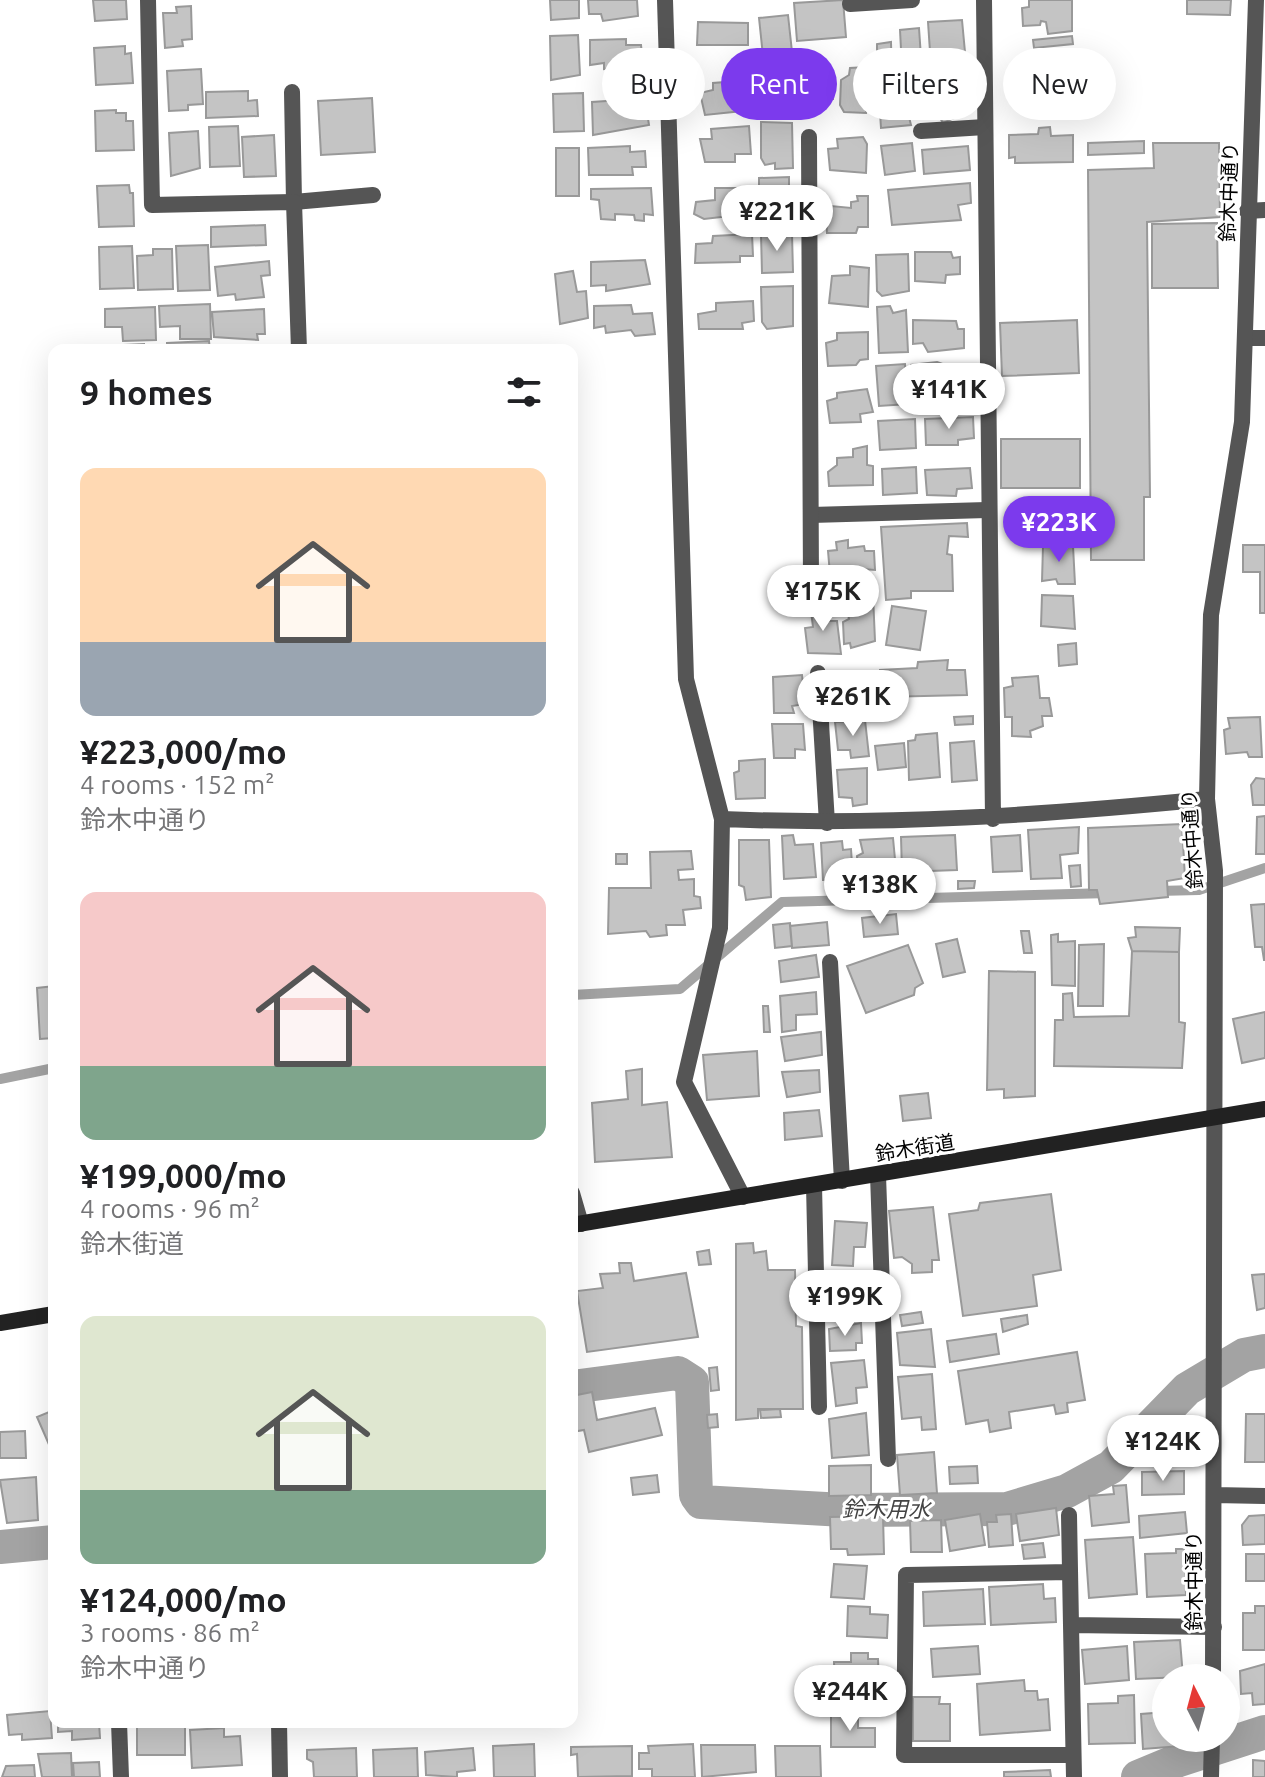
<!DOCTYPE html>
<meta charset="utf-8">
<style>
body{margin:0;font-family:Ubuntu,"Noto Sans JP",sans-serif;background:#f2f2f2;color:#202124;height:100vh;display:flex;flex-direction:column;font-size:30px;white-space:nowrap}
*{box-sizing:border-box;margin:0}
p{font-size:26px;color:#757577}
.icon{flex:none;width:44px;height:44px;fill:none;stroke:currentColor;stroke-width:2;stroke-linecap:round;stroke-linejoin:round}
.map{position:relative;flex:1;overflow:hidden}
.drawer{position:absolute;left:48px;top:344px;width:530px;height:1384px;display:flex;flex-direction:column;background:#fff;border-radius:16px;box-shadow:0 8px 32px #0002}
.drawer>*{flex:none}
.banner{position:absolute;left:602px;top:48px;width:542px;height:72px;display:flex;gap:16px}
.needle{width:52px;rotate:354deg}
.fabs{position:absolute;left:1152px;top:1664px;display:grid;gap:16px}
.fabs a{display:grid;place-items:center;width:88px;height:88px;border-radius:50%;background:#fff;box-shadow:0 8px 32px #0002;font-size:40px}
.price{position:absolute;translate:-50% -68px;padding:0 18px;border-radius:28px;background:#fff;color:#222;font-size:26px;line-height:52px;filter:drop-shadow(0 2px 4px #0008)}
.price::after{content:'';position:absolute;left:50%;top:48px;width:24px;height:18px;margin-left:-12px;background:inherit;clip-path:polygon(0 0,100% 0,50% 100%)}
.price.on{background:#7c3aed;color:#fff}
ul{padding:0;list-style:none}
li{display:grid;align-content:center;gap:16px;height:424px;padding:0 32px}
li span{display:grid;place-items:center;height:248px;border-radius:16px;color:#555}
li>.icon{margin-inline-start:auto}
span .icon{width:144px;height:144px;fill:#fffc;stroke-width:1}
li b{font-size:34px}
h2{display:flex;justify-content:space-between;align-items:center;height:96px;padding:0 32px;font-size:34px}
.pill{padding:0 28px;border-radius:36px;background:#fff;box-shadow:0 8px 32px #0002;font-size:28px;line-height:72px}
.pill.on{background:#7c3aed;color:#fff}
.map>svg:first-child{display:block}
</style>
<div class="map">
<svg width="1265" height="1777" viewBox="0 0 1265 1777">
<rect width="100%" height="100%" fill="#fff"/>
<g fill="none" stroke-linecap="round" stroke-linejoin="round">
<path stroke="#a3a3a3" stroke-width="10" d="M1157 891 1199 890 1265 868
M572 995 680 989 782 902 1109 893
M0 1079 54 1068"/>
<path stroke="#a3a3a3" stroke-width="34" d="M572 1387 678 1373 692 1382 696 1495 701 1502 844 1510 1007 1509 1067 1491 1111 1467 1187 1389 1244 1355 1265 1351
M0 1547 54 1542
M1138 1777 1179 1760 1265 1732"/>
</g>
<path fill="#c4c4c4" stroke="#999" stroke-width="2" d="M93 0H126L127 19 95 21Z
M550 0H579V18L551 20Z
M588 0H637L638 16 603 21 601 14H589Z
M843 0 846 37 797 41 794 3Z
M1029 0H1072V31L1048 34 1046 22 1041 21 1040 25 1023 26 1022 8 1029 7Z
M1187 0H1231L1230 15 1187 14Z
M191 6 192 39 182 40 183 46 165 48 163 13H177L176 7Z
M788 15 793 61 776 63 772 55 763 56 759 18Z
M962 20 966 63 931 66 928 22Z
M698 22 748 23V45H697Z
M919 28 923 87 903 88 900 30Z
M578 35 580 75 551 80 550 36Z
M1072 36 1073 44 1034 48 1033 40Z
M626 39V45H641L643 64 604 69V63L590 65V40Z
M891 42 892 83H883L877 72V44Z
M125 46V54L131 53 133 83 96 85 94 48Z
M866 67V113L844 112 840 105 841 80 849 75 850 68Z
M201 69 203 104 188 105V110L169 111 167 71Z
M831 69 833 99 800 101 798 71Z
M757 72H792V106H757Z
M751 80 752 110 705 115 700 93 713 90V83Z
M248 91V101L257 100 258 116 206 118V92Z
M583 93 584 131 554 132 553 94Z
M954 93 957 117 943 123 940 118H923L920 98Z
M912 96 915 118 909 117 911 125 881 128 879 97Z
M372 98 375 152 321 155 318 101Z
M621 100 623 113 647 112 649 125 593 135 592 102Z
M1073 105V112L1047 114V107Z
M116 110V113H126V121H133L134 150 96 151 95 111Z
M761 122 792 123 793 168 775 169V163L765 165 761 158Z
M238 126 240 166 210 167 209 127Z
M749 126 751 154H735V162H705L700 139H712L711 129Z
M1050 127 1051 136 1073 135V162L1015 163V157L1009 158V135L1038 134 1039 128Z
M198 131 200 168 171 176 169 133Z
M274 135 276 176 244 177 242 137Z
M863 137 867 144 866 173 830 170 828 149 838 148 837 139Z
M1144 141V153L1088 155V143Z
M912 143 915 171 885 175 881 146Z
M1153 143H1219L1220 217 1147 222 1150 497H1144V560H1091L1088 170 1154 168Z
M630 146V152L645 151 646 167H632L633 175H589L588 148Z
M968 146 970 170 924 174 922 150Z
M556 148H579V196H556Z
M789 177V221H759V178Z
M970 183 971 203 958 205 961 220 892 225 888 190Z
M129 185 130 193H133L134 226 99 227 97 186Z
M651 188 653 215 644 214V221L635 220 634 215 615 214V220L601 219 599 200 591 199V189Z
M715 188H750L753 221 730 216 704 219 694 214 696 202 715 200Z
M857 196H868V227H858L856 233H827L826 216 831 206 851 208V202L858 201Z
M1217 223 1218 288H1152V224Z
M265 225 266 245 211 247V227Z
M752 234 753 256H740V262L695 263 696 244 712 243 713 236Z
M761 234H792L793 272 762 273Z
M208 245 210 290 178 291 176 246Z
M132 246 134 288 100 289 99 247Z
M153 249H172L173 289 138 290 137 256 153 255Z
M915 252H951L953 258 960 257V274L946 275 945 283 915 281Z
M908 254 909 291 882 296 877 291 876 255Z
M645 260 650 284 606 291V285L591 286V262Z
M269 261 270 275 261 276 264 297 236 300 235 294 218 296 215 267Z
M850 266 869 268 868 307 829 303 832 276 850 275Z
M573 271 577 292 586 291 588 318 560 324 555 274Z
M793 286V326L767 329 762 322 761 287Z
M753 301 754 321 742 323 743 329H699L698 314 716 311V303Z
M210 304 211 339H180V326L160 327 159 306Z
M631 305 633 314 652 313 655 334 635 336 631 330 606 333 605 326 594 328V306Z
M890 306 893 313 906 310 908 352 879 353 877 307Z
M155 307 156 340 123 341 122 327H105V309Z
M264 309 265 334H257L258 340 214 337 212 312Z
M913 320 956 321 958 329H964V348L928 352 923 343 913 344Z
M1077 320 1079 373 1002 376 1000 323Z
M868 332V359L860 360 856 365 828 366 826 343 837 340V333Z
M209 341 210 350H167V343Z
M144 344V350H103L102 346Z
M937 362 959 370 960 388H942L943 397 913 396 911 365Z
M905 364 908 404 879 406 876 366Z
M867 389 873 412 860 414 861 422 830 423 827 401 837 398V393Z
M973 417 974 438 958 440V445H926L925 419Z
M915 419 916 448 880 450 878 421Z
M1001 439H1080V488H1001Z
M867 446V465L873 466V485L829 486 828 472 837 465V458L853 457V449Z
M916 467 917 493 883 495 882 469Z
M970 468 972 488 957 489 956 496 927 495 925 470Z
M967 523 968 537 949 536 947 554 952 555 953 591H911V598L886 600 881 527Z
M848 540V548L864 546 865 551H874L875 570 863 569 864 576 835 579V574H830L828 551 837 550 836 542Z
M1243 545H1265V613H1260V572H1243Z
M1043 546H1073L1075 584H1058L1056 579 1042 581Z
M873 595 875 641 851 648 850 643 844 644 843 622 849 619 847 608 858 607 856 596Z
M1042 595 1073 596 1075 629 1041 626Z
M825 601 829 621H837L841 654 808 653 805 628 813 627 811 611 819 610 817 602Z
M892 606 926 611 920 650 886 645Z
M1076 643 1077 664 1059 666 1058 645Z
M948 660 947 670H965L967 695 881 697 880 670 917 668 918 662Z
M864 673 866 711H850L851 702 836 703 835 674Z
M802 675 805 704 792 706 794 713H774L773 677Z
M1038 676 1040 698H1049L1052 716H1042L1043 726 1030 731 1031 737 1012 736V717H1005L1004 688 1013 686 1012 678Z
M973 716V724L955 725 954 717Z
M1260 717 1262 757H1249L1247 752 1226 754 1224 730 1230 728 1228 718Z
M865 720 869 756 851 758 850 750H838L835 722Z
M772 724H803L805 750 795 749V758H774Z
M937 733 940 777 909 780 908 741 915 740 916 735Z
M974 741 977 780 952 782 950 743Z
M904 743 906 767 878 770 875 746Z
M765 759V798L736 799 734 773 739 771V761Z
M867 768V804L853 806 852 798 839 797 837 770Z
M1256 778 1265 779V805H1253L1251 785Z
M1265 816V854H1256L1257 817Z
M1182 824 1185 878 1167 881 1168 897 1100 904 1097 890H1089L1088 828Z
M1079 827 1078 853 1060 855 1062 878 1031 879 1028 830Z
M793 835 795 845 813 844 816 877 784 879 782 836Z
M955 835 957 870 902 872 901 837Z
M1020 835 1022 871 993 872 991 837Z
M893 838 896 870 858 872 857 856 863 853 860 840Z
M739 840H769L771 897 746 900 744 887 739 885Z
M842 841 843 850 851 849 853 879 823 880 821 843Z
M691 851 693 869 678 870 679 880 694 879V896L700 897 701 908 683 910 685 925H666L667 935 650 937 646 931 608 934 609 888H651L650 852Z
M616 854H627V864H616Z
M1080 865 1081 886 1071 887 1069 866Z
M958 881H975L974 888 958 889Z
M1265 904V960H1264L1262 947H1255L1251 905Z
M896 914 898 934 864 937 862 918Z
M827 922 829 945 792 948 790 926Z
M790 923 792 946 775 948 773 925Z
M1135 927 1180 928 1179 952 1132 951 1128 938 1136 937Z
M1021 931H1029L1032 953H1024Z
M1058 934V942L1075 941V986L1052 985 1051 935Z
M957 939 965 972 943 977 936 944Z
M1104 944 1103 1006H1078L1079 945Z
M908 945 923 983 915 988 914 995 866 1013 847 966Z
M1132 951 1179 952V1022L1185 1023 1182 1068 1054 1066 1055 1020H1063V994L1072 993 1074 1017 1129 1016Z
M816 955 819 977 781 982 779 961Z
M989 971 1035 972V1096L1004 1098V1089L987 1090Z
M54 986V1038L40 1039 37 988Z
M816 992 817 1014 796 1015V1030L782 1032 780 996Z
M763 1006H768L770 1032H764Z
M1265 1012V1058L1242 1063 1233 1019Z
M821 1032 822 1055 785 1061 781 1037Z
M757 1051 759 1096 707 1100 703 1055Z
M642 1069V1105L667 1102 672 1157 595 1162 592 1103 628 1099 626 1071Z
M819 1070 820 1092 787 1097 782 1072Z
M928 1093 931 1118 903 1121 900 1096Z
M819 1110 822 1136 785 1140 784 1113Z
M1051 1194 1061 1270 1033 1275 1037 1306 963 1316 949 1214 978 1210 980 1203Z
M933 1207 939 1260H932V1272L912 1273V1264L902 1257 894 1258 889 1211Z
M835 1221 867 1223 865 1247H854L853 1266 832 1265Z
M753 1243 754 1253 766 1251 768 1270H795L796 1326 802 1327 803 1409H758V1418L736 1420V1244Z
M709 1250 711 1264 699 1265 697 1252Z
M619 1263H631L634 1281 686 1273 698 1337 587 1352 577 1291 603 1288 600 1274 620 1273Z
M1265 1274V1308L1257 1310 1252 1275Z
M857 1277V1283H862L863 1298 857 1299V1305L832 1306 830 1278Z
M921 1312 923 1323 902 1326 900 1315Z
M1027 1315 1028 1324 1003 1332 1001 1319Z
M861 1323 862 1343H856V1350L830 1351 829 1329Z
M931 1329 935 1367 900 1365 897 1333Z
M996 1334 999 1354 950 1362 947 1341Z
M1077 1352 1085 1400 1067 1403 1068 1412 1056 1414 1054 1405 1009 1412 1011 1428 990 1432 988 1420 966 1424 958 1371Z
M864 1360 867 1387 856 1388 857 1403 836 1406 831 1363Z
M717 1367 719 1390 711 1391 709 1368Z
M932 1374 936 1429 922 1430 921 1417 902 1419 898 1377Z
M592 1392 597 1420 655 1408 662 1435 589 1452 584 1430 572 1432V1396Z
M780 1409 781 1417 761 1418 760 1410Z
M54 1410V1456L37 1417Z
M866 1413 869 1455 832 1458 829 1419Z
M717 1414 718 1427 708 1428 707 1415Z
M1246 1414H1265V1462H1245Z
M1188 1417 1189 1455 1167 1456 1168 1464 1142 1465V1450L1150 1443H1160V1432H1173L1172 1418Z
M25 1431 26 1458H0V1432Z
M934 1452 937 1493 900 1495 897 1455Z
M871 1465V1495L829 1496V1466Z
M977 1466 978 1483 950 1484 949 1467Z
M1184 1471V1494L1142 1495V1472Z
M657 1475 659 1492 633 1495 631 1478Z
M36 1477 38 1520 7 1523 0 1480Z
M1126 1485 1129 1522 1092 1526 1089 1496 1114 1494 1113 1486Z
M1056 1508 1059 1535 1020 1541 1016 1514Z
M1185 1512 1187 1533 1140 1538 1139 1516Z
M980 1514 985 1545 950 1551 945 1520Z
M1011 1514 1013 1545 989 1547 987 1522H997L996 1515Z
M1265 1515V1544L1243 1545 1242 1525 1249 1516Z
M883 1516 884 1554 848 1555 847 1549H831L830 1517Z
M941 1520 942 1552H911L910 1521Z
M1133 1537 1137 1594 1089 1598 1085 1540Z
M1043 1543 1045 1557 1024 1559 1022 1545Z
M1176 1549H1184L1186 1595 1147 1597 1145 1554 1176 1553Z
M1246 1554H1265V1581H1246Z
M834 1564 867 1566 864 1599 831 1597Z
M1043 1584 1044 1599 1055 1598 1056 1622 991 1625 989 1587Z
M983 1589 985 1624 924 1626 923 1592Z
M848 1606 870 1607V1614L888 1615 887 1638 847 1636Z
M1255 1606H1265V1650H1243V1613H1255Z
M1180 1640 1183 1677 1136 1679 1134 1642Z
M978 1646 980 1674 933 1677 931 1649Z
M1127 1646 1129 1680 1085 1684 1082 1650Z
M851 1653H868V1659H878L879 1685 835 1687 834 1662H851Z
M1265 1664V1704L1253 1705 1252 1693 1241 1694 1240 1671Z
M1024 1680 1025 1691H1037L1038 1700 1048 1699 1050 1730 980 1735 977 1684Z
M1134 1695 1135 1743 1089 1744 1088 1704 1118 1703V1696Z
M913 1697H940L939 1704H950V1741H913Z
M50 1711 52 1738 22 1740V1734L9 1735 7 1715Z
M1166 1712V1738H1181V1746L1143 1749 1141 1714Z
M831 1714 858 1715V1728H875V1747H831Z
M58 1722H99L100 1738 72 1740V1731L58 1732Z
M169 1722H185V1755H137V1725Z
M224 1728V1737L240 1736 242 1765 192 1768 190 1730Z
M534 1744 535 1777H494L493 1746Z
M693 1744 695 1777H652V1769H639V1753H649L648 1746Z
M701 1745H755L756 1772 702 1777Z
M632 1746V1776L578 1777 577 1754 571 1755V1747Z
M775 1746H820L821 1777H776Z
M356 1748 357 1777H314L313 1762 307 1759V1750Z
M417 1748 418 1777H374L373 1750Z
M473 1748 475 1770 457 1772V1777L426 1775 425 1752Z
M71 1753 72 1777H42L38 1754Z
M1253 1760 1265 1761V1777H1253Z
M99 1762 100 1777H74L73 1763Z
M34 1765 35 1777H2L6 1766Z
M1050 1770 1051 1777H1004V1772Z"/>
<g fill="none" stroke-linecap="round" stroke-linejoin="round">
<path stroke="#555" stroke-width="16" d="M850 4 912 0
M292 92 294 202 373 195
M921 131 985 127
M1247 211 1265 210
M1245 338H1265
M811 515 987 510
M818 673 827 823
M830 962 842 1181
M878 1175 888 1459
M814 1185 819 1407
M572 1193 581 1224
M1069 1515 1071 1625 1214 1627
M1069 1572 906 1575 904 1755H1073
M1071 1625 1074 1777"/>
<path stroke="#555" stroke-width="16" d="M148 0 152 205 294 202 299 350
M665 0 686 679 722 819 720 928 684 1082 743 1197
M984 0 993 819
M809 137 811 587
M722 819C885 826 1045 815 1207 799
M1214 1495 1265 1496
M1213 1678 1215 871 1207 799 1211 615 1242 422 1256 0
M119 1722 121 1777
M279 1722 280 1777
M1211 1777 1212 1738"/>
<path stroke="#222" stroke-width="16" d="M572 1225 1265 1109
M0 1323 54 1314"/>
</g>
<g text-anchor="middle" stroke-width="6" stroke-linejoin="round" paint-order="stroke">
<g font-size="20" fill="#000" stroke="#fff">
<text transform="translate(1229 192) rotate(-88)" y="7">鈴木中通り</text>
<text transform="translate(1192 839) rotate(-94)" y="7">鈴木中通り</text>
<text transform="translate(915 1148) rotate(-9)" y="7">鈴木街道</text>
<text transform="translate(1194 1581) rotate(-90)" y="7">鈴木中通り</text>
</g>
<g font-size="22" font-style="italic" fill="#444" stroke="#fff">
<text x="886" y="1517">鈴木用水</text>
</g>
</g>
</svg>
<div class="fabs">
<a><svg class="needle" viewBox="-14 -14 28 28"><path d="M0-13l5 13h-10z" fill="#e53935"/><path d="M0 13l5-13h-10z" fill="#757577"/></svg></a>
</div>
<b class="price" style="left:777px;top:253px">¥221K</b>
<b class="price" style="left:949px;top:431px">¥141K</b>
<b class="price on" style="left:1059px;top:564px">¥223K</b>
<b class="price" style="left:823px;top:633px">¥175K</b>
<b class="price" style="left:853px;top:738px">¥261K</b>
<b class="price" style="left:880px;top:926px">¥138K</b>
<b class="price" style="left:845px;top:1338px">¥199K</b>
<b class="price" style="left:1163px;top:1483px">¥124K</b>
<b class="price" style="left:850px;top:1733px">¥244K</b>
<div class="banner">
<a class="pill">Buy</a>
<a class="pill on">Rent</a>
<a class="pill">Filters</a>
<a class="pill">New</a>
</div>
<section class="drawer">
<h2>9 homes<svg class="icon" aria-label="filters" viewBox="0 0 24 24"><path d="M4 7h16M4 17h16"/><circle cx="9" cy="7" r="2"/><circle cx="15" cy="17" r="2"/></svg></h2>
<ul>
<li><span style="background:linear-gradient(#ffd9b3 70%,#9aa5b1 0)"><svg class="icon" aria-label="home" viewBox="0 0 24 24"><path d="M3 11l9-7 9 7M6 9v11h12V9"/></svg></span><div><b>¥223,000/mo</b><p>4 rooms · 152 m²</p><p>鈴木中通り</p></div></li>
<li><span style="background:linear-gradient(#f6c9c9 70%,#7fa58c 0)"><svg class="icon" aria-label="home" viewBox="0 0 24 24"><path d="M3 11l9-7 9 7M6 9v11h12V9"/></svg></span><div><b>¥199,000/mo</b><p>4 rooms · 96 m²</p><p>鈴木街道</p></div></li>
<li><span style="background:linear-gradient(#dfe7d0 70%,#7fa58c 0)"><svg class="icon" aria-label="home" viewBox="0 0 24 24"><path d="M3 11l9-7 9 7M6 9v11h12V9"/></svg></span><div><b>¥124,000/mo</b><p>3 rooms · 86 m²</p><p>鈴木中通り</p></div></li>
</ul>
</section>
</div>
